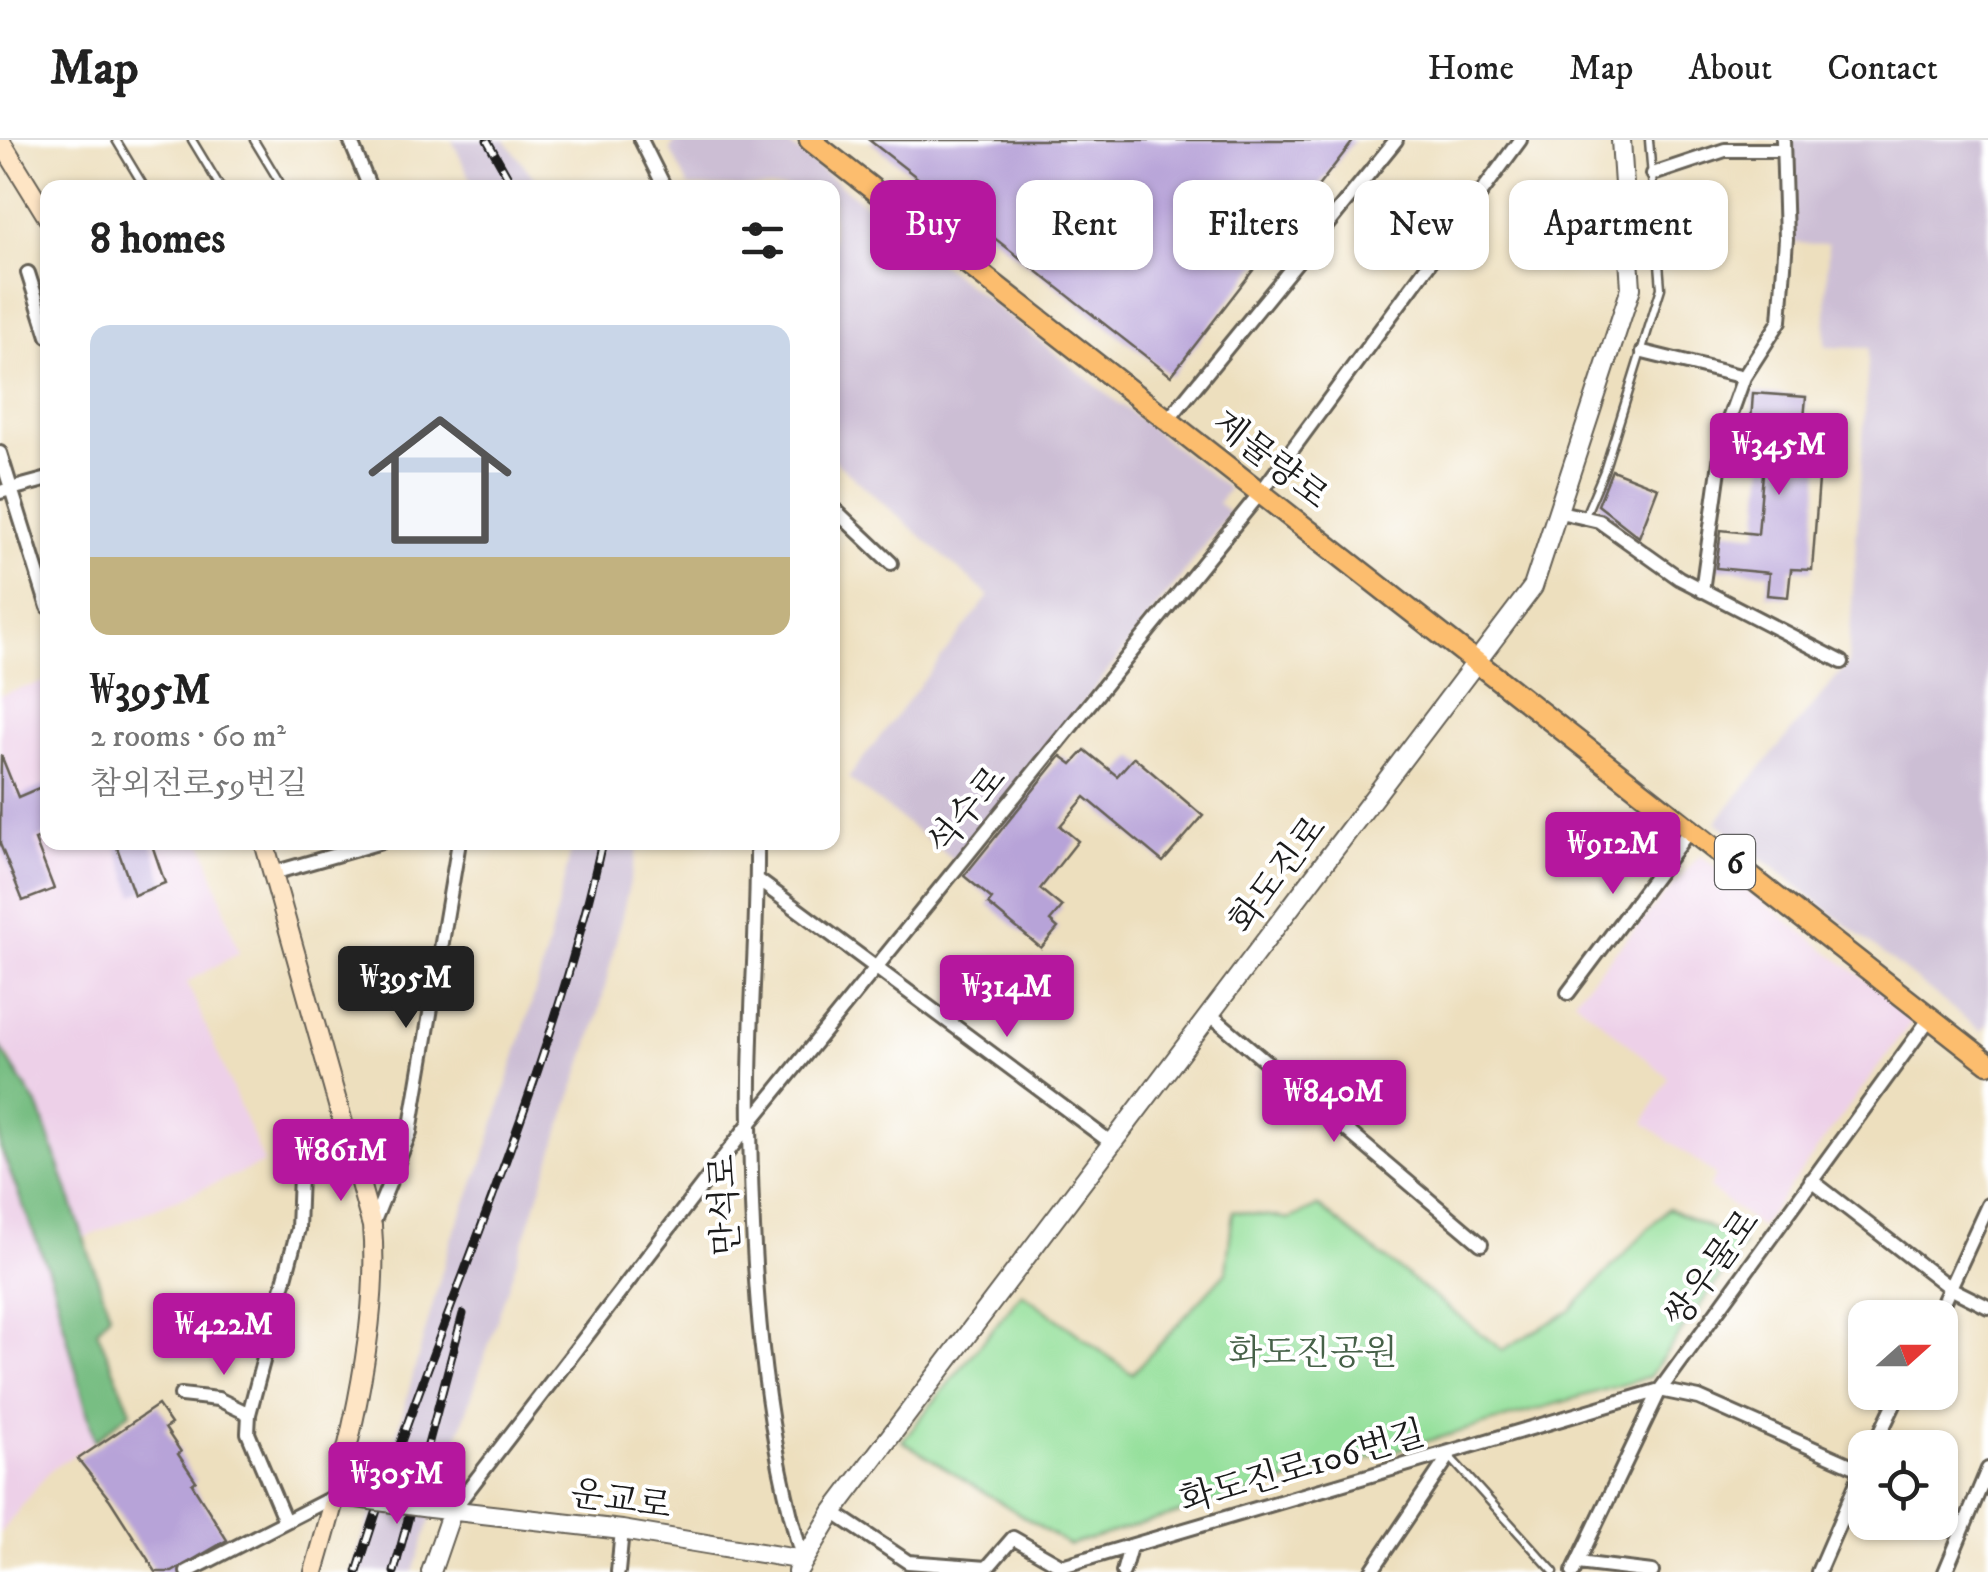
<!DOCTYPE html>
<meta charset="utf-8">
<style>
body{margin:0;font-family:"IM FELL DW Pica","Noto Serif KR",serif;background:#f6f6f6;color:#222;height:100vh;display:flex;flex-direction:column;font-size:38px;white-space:nowrap}
*{box-sizing:border-box;margin:0}
p{font-size:32px;color:#767676}
.icon{flex:none;width:55px;height:55px;fill:none;stroke:currentColor;stroke-width:2;stroke-linecap:round;stroke-linejoin:round}
.map{position:relative;flex:1;overflow:hidden}
.panel{position:absolute;left:40px;top:40px;width:800px;height:670px;display:flex;flex-direction:column;background:#fff;border-radius:20px;box-shadow:0 2px 8px #0004}
.panel>*{flex:none}
.banner{position:absolute;left:870px;top:40px;width:950px;height:90px;display:flex;gap:20px}
.needle{width:65px;rotate:69deg}
.buttons{position:absolute;left:1848px;top:1160px;display:grid;gap:20px}
.buttons a{display:grid;place-items:center;width:110px;height:110px;border-radius:20px;background:#fff;box-shadow:0 2px 8px #0004;font-size:50px}
.price{position:absolute;translate:-50% -85px;padding:0 22px;border-radius:10px;background:#b5179e;color:#fff;font-size:32px;line-height:65px;filter:drop-shadow(0 2px 5px #0008)}
.price::after{content:'';position:absolute;left:50%;top:60px;width:30px;height:22px;margin-left:-15px;background:inherit;clip-path:polygon(0 0,100% 0,50% 100%)}
.price.current{background:#222;color:#fff}
ul{padding:0;list-style:none}
li{display:grid;align-content:center;gap:20px;height:530px;padding:0 50px}
li+li{border-top:2px solid #e0e0e0}
li span{display:grid;place-items:center;height:310px;border-radius:20px;color:#555}
li>.icon{margin-inline-start:auto}
span .icon{width:180px;height:180px;fill:#fffc;stroke-width:1}
li b{font-size:42px}
h2{display:flex;justify-content:space-between;align-items:center;height:120px;padding:0 50px;font-size:42px}
.chip{padding:0 35px;border-radius:20px;background:#fff;box-shadow:0 2px 8px #0004;font-size:35px;line-height:90px}
.chip.current{background:#b5179e;color:#fff}
header{display:flex;align-items:center;gap:60px;box-sizing:border-box;height:140px;padding:0 50px;background:#fff;border-bottom:2px solid #e0e0e0}
header strong{font-size:48px}
nav{display:flex;gap:55px;margin-inline-start:auto;font-size:35px}
.map>svg:first-child{display:block}
</style>
<header>
<strong>Map</strong>
<nav><a>Home</a><a>Map</a><a>About</a><a>Contact</a></nav>
</header>
<div class="map">
<svg width="1988" height="1432" viewBox="0 0 1988 1432">
<rect width="100%" height="100%" fill="#fff"/>
<filter id="ink" filterUnits="userSpaceOnUse"><feTurbulence type="fractalNoise" baseFrequency=".01" numOctaves="2"/><feDisplacementMap in="SourceGraphic" scale="20" xChannelSelector="R" yChannelSelector="G"/><feConvolveMatrix kernelMatrix="1 2 1 2 8 2 1 2 1" color-interpolation-filters="sRGB"/></filter>
<filter id="wash" filterUnits="userSpaceOnUse"><feTurbulence type="fractalNoise" baseFrequency=".0048" numOctaves="4" result="noise"/><feDisplacementMap in="SourceGraphic" scale="40" xChannelSelector="R" yChannelSelector="G"/><feGaussianBlur stdDeviation="2.25" result="paint"/><feColorMatrix in="noise" values="0 0 0 0 0 0 0 0 0 0 0 0 0 0 0 0 0 1.4 0 .05"/><feComposite in="paint" operator="in"/></filter>
<g filter="url(#wash)">
<rect width="100%" height="100%" fill="#eddfbe"/>
<path fill="#edd0e8" d="M47 541 48 702 203 703 239 813 187 842 264 1023 77 1101 11 919 0 906V555Z
M1700 715 1915 877 1760 1087 1709 1048 1716 1035 1644 983 1668 937 1574 859Z
M0 1007 51 1137 95 1301 49 1331 0 1394Z"/>
<path fill="#ccbed4" d="M452 0H505L541 47H474Z
M677 0H783L1228 349 1218 363 1230 373 959 724 848 638 989 456 833 319 832 48 689 47 670 9Z
M1785 0H1988V883L1981 891 1716 682 1848 523 1869 208 1825 207 1828 104 1786 103Z
M573 703H639L598 877 413 1432H351L393 1307 451 1099 484 1019 542 829Z"/>
<path fill="#95e09b" stroke="#587e5c" stroke-width="2.5" d="M1318 1066 1502 1210 1570 1171 1668 1068 1744 1104 1649 1237 1069 1405 902 1301 1022 1153 1132 1234 1226 1132 1233 1071 1289 1079Z"/>
<path fill="#78be83" stroke="#4a6d50" stroke-width="2.5" d="M0 906 40 970 110 1174 97 1190 131 1271 95 1301 51 1137 0 1007Z"/>
<g id="blocks">
<path fill="#b7a3d8" d="M869 0H1354L1171 236Z
M1753 253 1806 257 1801 312 1821 314 1812 430 1791 429 1788 457 1767 455 1769 433 1716 428 1721 390 1758 394 1766 297 1750 296Z
M1612 330 1658 348 1639 397 1598 365Z
M1085 610 1117 636 1134 617 1203 676 1163 722 1085 657 1060 686 1078 701 1040 749 1062 767 1050 781 1058 788 1041 808 988 764 992 759 964 736 1061 616 1072 624Z
M1 615 18 657 48 644V695L35 700 54 749 23 761 0 704Z
M115 702H151L165 743 134 755Z
M158 1265 171 1284 165 1288 181 1312 178 1314 196 1341 192 1344 227 1400 172 1432H156L110 1360 78 1319Z"/>
</g>
</g>
<g filter="url(#ink)">
<use href="#blocks" fill-opacity="0" stroke="#656055" stroke-width="2.5"/>
<g fill="none" stroke-linecap="round" stroke-linejoin="round">
<defs>
<path id="service" d="M116 0 145 48
M192 0 221 48
M254 0 283 48
M1584 378 1604 331 1661 148 1649 0
M1449 1316 1554 1432"/>
<path id="minor" d="M350 0 370 48
M641 0 665 48
M1653 34 1725 10H1783
M28 133 48 196
M1643 212 1744 237
M1168 280 1396 0
M0 313 48 467
M0 352 48 339
M832 367 891 423
M1560 372 1599 381 1679 438 1842 522
M1702 451 1724 293 1744 237 1780 181 1786 99 1783 0
M757 702C758 796 748 890 750 984 752 1128 761 1281 803 1420
M273 733 381 702
M758 740 1113 1004
M1568 853 1692 687
M1211 875 1481 1104
M1811 1040 1950 1148 1988 1167
M372 1086 410 992 459 702
M1936 1178 1988 1065
M181 1255 218 1259 249 1274
M1873 1308 1900 1252
M452 1371 750 983 1261 352 1520 0
M833 1372 908 1422 987 1428 1013 1398 1062 1426 1660 1250 1699 1258 1862 1330
M285 1381 248 1293 249 1274 298 1089 300 1034 320 1011 347 999
M1578 1423 1652 1432
M187 1432 337 1355
M618 1432 622 1390
M1123 1432 1130 1407
M1371 1432 1449 1316
M1573 1432 1660 1250 1930 878
M1818 1432 1864 1326
M1945 1432 1988 1329"/>
<path id="tertiary" d="M337 1355 371 1360
M430 1368 622 1390 803 1420
M431 1432 452 1371
M797 1432 833 1372 1533 447 1631 148 1621 0"/>
<path id="secondary" d="M0 0 48 78
M264 702 372 1086C381 1191 344 1330 314 1432"/>
<path id="primary" d="M810 0 1988 923"/>
</defs>
<use href="#service" stroke="#656055" stroke-width="11"/>
<use href="#minor" stroke="#656055" stroke-width="18"/>
<use href="#tertiary" stroke="#656055" stroke-width="22"/>
<use href="#secondary" stroke="#656055" stroke-width="22"/>
<use href="#primary" stroke="#656055" stroke-width="25"/>
<use href="#service" stroke="#fff" stroke-width="6"/>
<use href="#minor" stroke="#fff" stroke-width="12"/>
<use href="#tertiary" stroke="#fff" stroke-width="18"/>
<use href="#secondary" stroke="#fee5c5" stroke-width="18"/>
<use href="#primary" stroke="#fcbd6e" stroke-width="20"/>
<defs>
<path id="rail" d="M487 0 514 48
M357 1432C433 1187 548 954 602 702
M394 1432 463 1174"/>
</defs>
<use href="#rail" stroke="#1c1c1c" stroke-width="9"/>
<use href="#rail" stroke="#fff" stroke-width="5" stroke-dasharray="15" stroke-linecap="butt"/>
<defs>
<path id="tertiary-bridge" d="M371 1360 430 1368"/>
</defs>
<use href="#tertiary-bridge" stroke="#656055" stroke-width="22" stroke-linecap="butt"/>
<use href="#tertiary-bridge" stroke="#fff" stroke-width="18"/>
</g>
</g>
<g text-anchor="middle" stroke-width="8" stroke-linejoin="round" paint-order="stroke">
<rect fill="#fff" stroke="#606060" stroke-width="2.5" x="1715" y="695" width="40" height="54" rx="8"/>
<g font-size="32" font-weight="bold" fill="#1c1c1c">
<text x="1735" y="733">6</text>
</g>
<g font-size="35" fill="#1c1c1c" stroke="#fff">
<text transform="translate(1271 319) rotate(38)" y="12">제물량로</text>
<text transform="translate(966 670) rotate(-51)" y="12">석수로</text>
<text transform="translate(1277 734) rotate(-53)" y="12">화도진로</text>
<text transform="translate(724 1065) rotate(-93)" y="12">만석로</text>
<text transform="translate(1711 1128) rotate(-54)" y="12">쌍우물로</text>
<text transform="translate(1302 1326) rotate(-16)" y="12">화도진로106번길</text>
<text transform="translate(621 1359) rotate(8)" y="12">운교로</text>
</g>
<g font-size="35" fill="#466148" stroke="#fff">
<text x="1313" y="1224">화도진공원</text>
</g>
</g>
</svg>
<div class="buttons">
<a><svg class="needle" viewBox="-14 -14 28 28"><path d="M0-13l5 13h-10z" fill="#e53935"/><path d="M0 13l5-13h-10z" fill="#767676"/></svg></a>
<a><svg class="icon" aria-label="locate" viewBox="0 0 24 24"><circle cx="12" cy="12" r="6"/><path d="M12 2v4M12 18v4M2 12h4M18 12h4"/></svg></a>
</div>
<b class="price" style="left:1779px;top:358px">₩345M</b>
<b class="price" style="left:1613px;top:757px">₩912M</b>
<b class="price current" style="left:406px;top:891px">₩395M</b>
<b class="price" style="left:1007px;top:900px">₩314M</b>
<b class="price" style="left:1334px;top:1005px">₩840M</b>
<b class="price" style="left:341px;top:1064px">₩861M</b>
<b class="price" style="left:224px;top:1238px">₩422M</b>
<b class="price" style="left:397px;top:1387px">₩305M</b>
<div class="banner">
<a class="chip current">Buy</a>
<a class="chip">Rent</a>
<a class="chip">Filters</a>
<a class="chip">New</a>
<a class="chip">Apartment</a>
</div>
<section class="panel">
<h2>8 homes<svg class="icon" aria-label="filters" viewBox="0 0 24 24"><path d="M4 7h16M4 17h16"/><circle cx="9" cy="7" r="2"/><circle cx="15" cy="17" r="2"/></svg></h2>
<ul>
<li><span style="background:linear-gradient(#c9d6e8 75%,#c2b280 0)"><svg class="icon" aria-label="home" viewBox="0 0 24 24"><path d="M3 11l9-7 9 7M6 9v11h12V9"/></svg></span><div><b>₩395M</b><p>2 rooms · 60 m²</p><p>참외전로59번길</p></div></li>
</ul>
</section>
</div>
